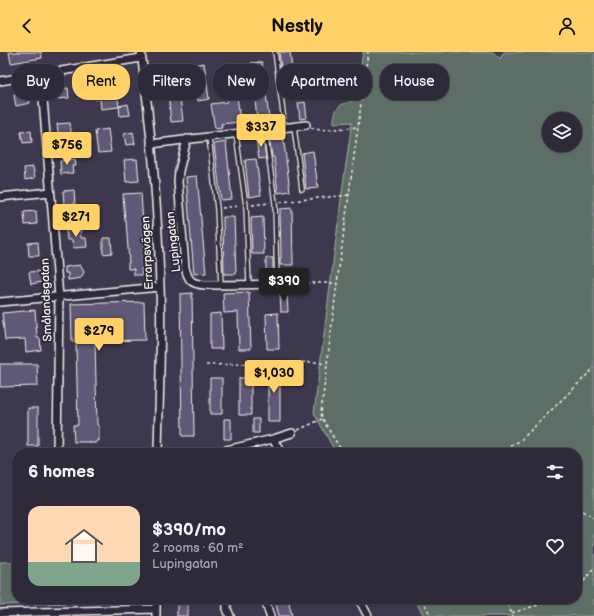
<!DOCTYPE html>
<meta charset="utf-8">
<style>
body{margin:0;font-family:"Balsamiq Sans",sans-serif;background:#363242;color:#f1f3f6;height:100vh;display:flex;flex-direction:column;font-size:15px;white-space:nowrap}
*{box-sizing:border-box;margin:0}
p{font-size:13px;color:#a7a7af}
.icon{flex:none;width:22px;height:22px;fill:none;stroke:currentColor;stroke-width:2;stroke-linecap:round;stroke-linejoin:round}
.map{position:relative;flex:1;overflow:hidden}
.side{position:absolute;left:12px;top:396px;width:570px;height:156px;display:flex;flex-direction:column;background:#2e2a3a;border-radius:16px;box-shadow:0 1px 3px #0004,0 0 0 1px #494654}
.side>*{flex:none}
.hud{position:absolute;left:12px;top:12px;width:570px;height:36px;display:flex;gap:8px}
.buttons{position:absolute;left:542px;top:60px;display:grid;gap:8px}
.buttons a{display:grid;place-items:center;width:40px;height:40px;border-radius:50%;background:#2e2a3a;box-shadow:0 1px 3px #0004,0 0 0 1px #494654;font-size:20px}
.price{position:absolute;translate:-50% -34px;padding:0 9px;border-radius:4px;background:#ffd166;color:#111;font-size:13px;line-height:26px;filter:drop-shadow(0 1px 2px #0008)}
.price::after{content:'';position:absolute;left:50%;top:24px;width:12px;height:9px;margin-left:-6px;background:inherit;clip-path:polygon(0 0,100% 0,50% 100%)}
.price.current{background:#222;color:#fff}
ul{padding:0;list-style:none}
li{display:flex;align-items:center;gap:12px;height:100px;padding:0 16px}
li+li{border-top:1px solid #494654}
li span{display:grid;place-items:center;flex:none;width:112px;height:80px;border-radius:12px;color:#555}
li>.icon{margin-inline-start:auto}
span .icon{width:48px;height:48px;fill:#fffc;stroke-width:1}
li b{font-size:17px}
h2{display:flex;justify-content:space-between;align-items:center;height:48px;padding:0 16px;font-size:17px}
.pill{padding:0 14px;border-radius:16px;background:#2e2a3a;box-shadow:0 1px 3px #0004,0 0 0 1px #494654;font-size:14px;line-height:36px}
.pill.current{background:#ffd166;color:#111}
header{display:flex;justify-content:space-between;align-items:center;height:52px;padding:0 16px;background:#ffd166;color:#111;font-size:18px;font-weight:700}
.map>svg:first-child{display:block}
</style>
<header><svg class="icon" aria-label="back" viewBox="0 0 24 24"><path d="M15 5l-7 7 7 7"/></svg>Nestly<svg class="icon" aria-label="person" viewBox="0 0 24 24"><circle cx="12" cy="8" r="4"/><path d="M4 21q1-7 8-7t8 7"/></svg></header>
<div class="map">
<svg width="594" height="564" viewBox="0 0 594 564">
<rect width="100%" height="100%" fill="#3d384e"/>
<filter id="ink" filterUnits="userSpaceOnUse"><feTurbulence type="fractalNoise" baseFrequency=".025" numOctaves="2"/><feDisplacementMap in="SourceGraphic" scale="8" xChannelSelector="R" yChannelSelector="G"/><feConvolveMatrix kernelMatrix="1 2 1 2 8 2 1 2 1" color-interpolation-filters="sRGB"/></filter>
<g filter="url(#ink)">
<path fill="#5d6e66" stroke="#a8b0a7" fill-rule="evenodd" d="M363 0H493L500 7 504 0H594V564H424L414 547H577V401H336L314 361 342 140 352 70 334 71C334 54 341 52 356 48ZM549 67H575V93H549Z
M0 510H17V547H146V549L0 553Z"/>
<path fill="#5f5876" stroke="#f4f1e8" d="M9 0H41L42 6 11 11Z
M279 0H290L295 46 285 47Z
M262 10 269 66 257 67 251 11Z
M204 11 209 47 198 49 193 13Z
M176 13 183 69 171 70 165 14Z
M234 14 240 70 221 72 222 76 215 77 211 52 227 50 222 15Z
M124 21 126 33H124L125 38 117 40 119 55 101 57 100 47 96 48 94 39 113 37V32H116L115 22Z
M68 36 69 46 56 47 55 37Z
M28 40 30 51 16 54 14 43Z
M305 50 307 66 300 67 298 51Z
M128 52 130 63 120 64 119 54Z
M70 71 72 86 59 87 57 72Z
M108 77 111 100 98 101 95 79Z
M31 79 32 90 23 91 21 80Z
M133 80 135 92 126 93 124 82Z
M283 83 290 139 278 141 274 105H272L269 85Z
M263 86 266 106 259 107 256 87Z
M226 90 232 147 221 148 214 92Z
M313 99 318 136 306 137 302 101Z
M75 107 76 114H72L73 121 61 122 60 109Z
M137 107 139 129 126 130 124 108Z
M256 107 261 143 249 145 245 108Z
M33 115 35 126 25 128 24 116Z
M197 124 206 221 194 222 186 125Z
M74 138 75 152H64L63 139Z
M141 141 145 203H144V217H141L142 223H134V217H128V211H129L126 169H125L123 142Z
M292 156 293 213H280V206H281L280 157Z
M36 159 37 172 25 173 24 160Z
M223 165H234L236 222H224Z
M263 165 264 202H252L251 166Z
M80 176 81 186H86L87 195 73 196 72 188H67L66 177Z
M103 186H111L112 201 103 202Z
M38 190 39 204H29L28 191Z
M266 206H273V226H266Z
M80 213 84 220 81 226 68 228V221H65V215Z
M41 219 42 230 31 232 29 220Z
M249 240 251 297H239L238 260 224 261 223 241Z
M280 240H287L288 260H281Z
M192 241 194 384H182L180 242Z
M144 250 145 288 95 289 97 373H99V389H96V391H90V390H74L73 373H78L76 290H72L71 252Z
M35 258 37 286H40L41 298 26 300 25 287 5 288 2 261Z
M221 261 222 297H210V262Z
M278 261 279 297H267L266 262Z
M0 312H37L38 334 0 335Z
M268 314H280V370H268Z
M210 326H222V362H210Z
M239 326H251V363H239Z
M28 356H38V394H28Z
M224 367H231V387H224Z
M253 367H259V381H253Z
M177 547H188V564H177Z
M281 547H288L292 564H279L275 548Z"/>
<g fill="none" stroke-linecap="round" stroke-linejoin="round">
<defs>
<path id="lane" d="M275 0 285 76
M294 75 302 137
M265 78 275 151 277 232
M236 82 246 154 249 232
M209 85 217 157 221 233"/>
<path id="street" d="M141 0C151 77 158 155 160 234 162 289 159 345 158 401
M41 22 59 245 57 401
M0 29 141 6
M187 87 179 119 178 129 185 215C188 229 192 232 205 233L299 232
M151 92 306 73
M0 145 50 140
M0 250 160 235
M273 387 281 401
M213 401 273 387 292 381
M227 547V557L230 564
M265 547 270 564
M359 547 368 564
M0 561 156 557
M156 564V547"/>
</defs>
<use href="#lane" stroke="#f4f1e8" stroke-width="6"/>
<use href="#street" stroke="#f4f1e8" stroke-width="10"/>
<path stroke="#f4f1e8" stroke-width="1.5" stroke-dasharray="3 3" stroke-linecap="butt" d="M311 76 321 78 359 75
M280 150 349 143
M252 153 270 151
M222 156 240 154
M306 231H337
M206 313 315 310 326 312
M298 378 322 367
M343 401C338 392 322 369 321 361L337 231 368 0
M501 401 522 387 594 316
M577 456 594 466
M577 539 594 515
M422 547 431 564
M505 547 513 564
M512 561 558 547"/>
<use href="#lane" stroke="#2f2a3d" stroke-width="3.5"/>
<use href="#street" stroke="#2f2a3d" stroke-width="7"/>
</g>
</g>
<g text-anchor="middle" stroke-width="4" stroke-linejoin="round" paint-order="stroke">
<g font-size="12" fill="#f4f1e8" stroke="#2f2a3d">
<text transform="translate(173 190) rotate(-96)" y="4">Lupingatan</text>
<text transform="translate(147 201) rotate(-93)" y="4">Errarpsvägen</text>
<text transform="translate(46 248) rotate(-92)" y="4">Smålandsgatan</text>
</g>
</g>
</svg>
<div class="buttons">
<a><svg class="icon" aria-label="layers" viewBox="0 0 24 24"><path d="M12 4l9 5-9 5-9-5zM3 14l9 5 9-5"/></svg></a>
</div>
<b class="price" style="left:261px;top:96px">$337</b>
<b class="price" style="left:67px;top:114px">$756</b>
<b class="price" style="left:76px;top:186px">$271</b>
<b class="price current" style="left:284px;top:250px">$390</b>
<b class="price" style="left:99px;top:300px">$279</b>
<b class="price" style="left:274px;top:342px">$1,030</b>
<div class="hud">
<a class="pill">Buy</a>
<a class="pill current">Rent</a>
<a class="pill">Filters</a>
<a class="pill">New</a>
<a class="pill">Apartment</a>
<a class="pill">House</a>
</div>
<section class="side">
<h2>6 homes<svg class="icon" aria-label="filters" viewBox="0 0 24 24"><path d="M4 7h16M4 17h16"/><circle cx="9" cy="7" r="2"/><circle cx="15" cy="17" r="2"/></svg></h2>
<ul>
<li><span style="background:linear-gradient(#ffd9b3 70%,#7fa58c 0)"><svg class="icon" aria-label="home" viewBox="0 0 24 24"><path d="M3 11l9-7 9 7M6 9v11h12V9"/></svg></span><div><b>$390/mo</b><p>2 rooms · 60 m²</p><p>Lupingatan</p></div><svg class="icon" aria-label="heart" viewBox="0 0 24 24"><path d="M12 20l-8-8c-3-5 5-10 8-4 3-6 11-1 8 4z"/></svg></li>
</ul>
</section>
</div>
